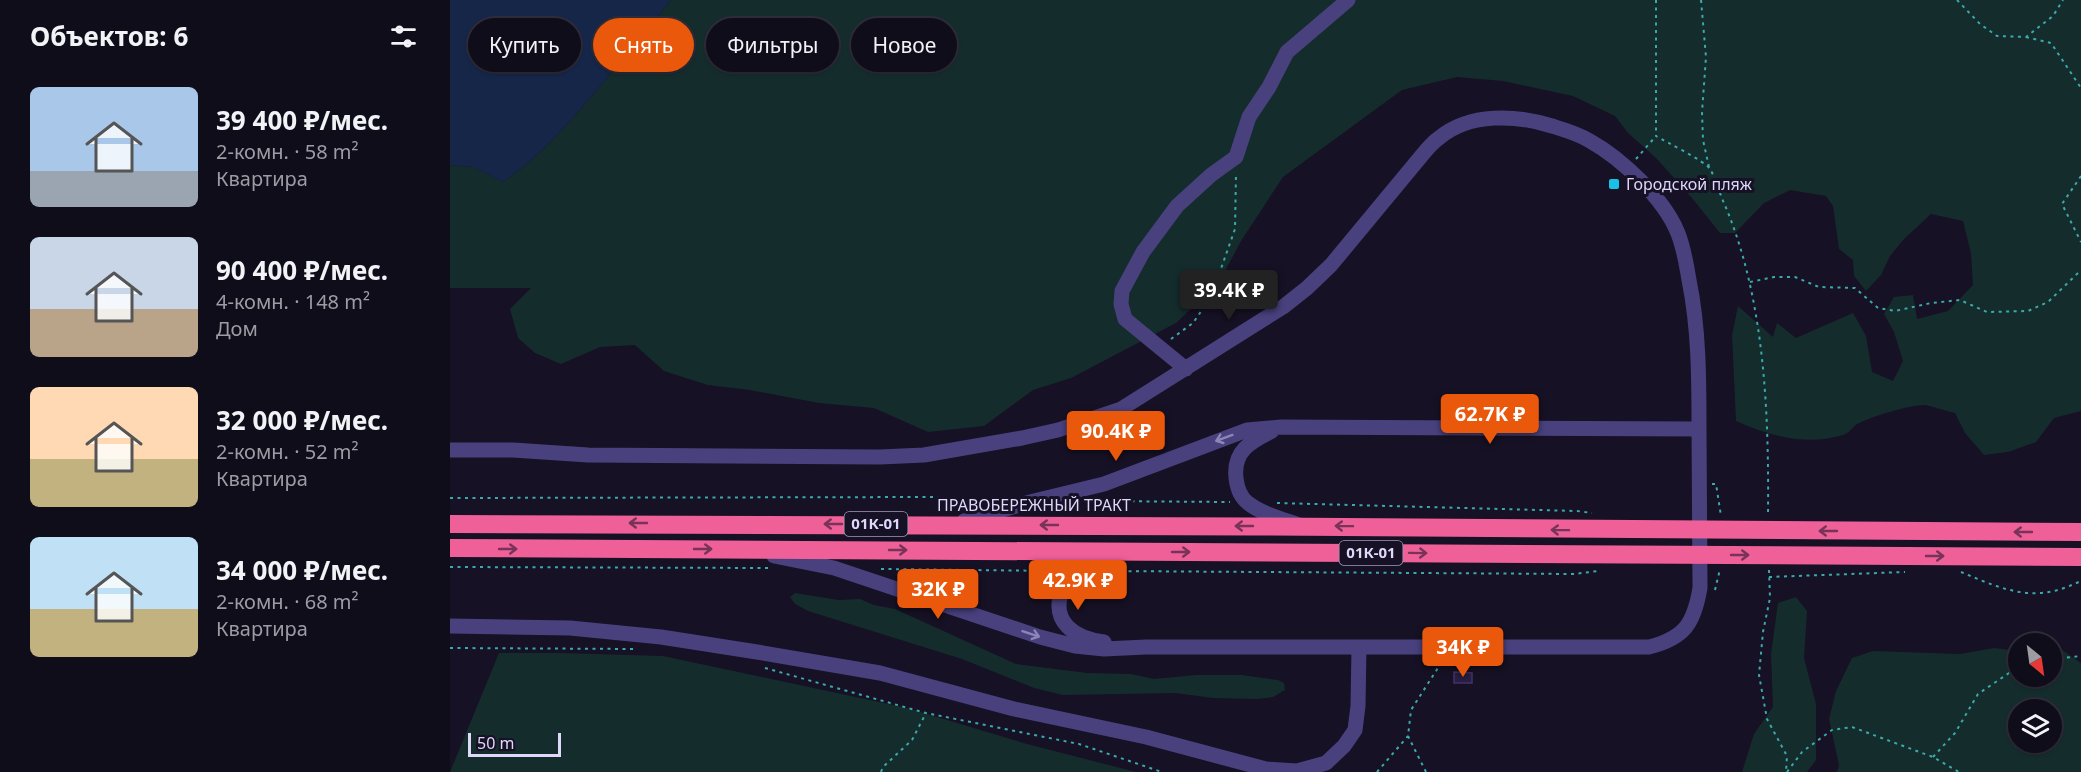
<!DOCTYPE html>
<html lang="ru">
<meta charset="utf-8">
<style>
body{margin:0;font-family:"Noto Sans",sans-serif;background:#191624;color:#f1f3f6;height:100vh;display:flex;flex-direction:column;font-size:22px;white-space:nowrap}
*{box-sizing:border-box;margin:0}
p{font-size:20px;color:#9c9ca3}
.icon{flex:none;width:33px;height:33px;fill:none;stroke:currentColor;stroke-width:2;stroke-linecap:round;stroke-linejoin:round}
.map{position:relative;flex:1;overflow:hidden}
.drawer{display:flex;flex-direction:column;background:#100d1b;width:450px}
.drawer>*{flex:none}
.hud{position:absolute;left:18px;top:18px;width:570px;height:54px;display:flex;gap:12px}
.needle{width:39px;rotate:151deg}
.tools{position:absolute;left:1558px;top:633px;display:grid;gap:12px}
.tools a{display:grid;place-items:center;width:54px;height:54px;border-radius:50%;background:#100d1b;box-shadow:0 2px 4px #0004,0 0 0 2px #302d3a;font-size:30px}
.scale{position:absolute;left:18px;bottom:15px;width:93px;box-sizing:border-box;padding-left:6px;border:3px solid #dfd8fb;border-top:0;font-size:16px;line-height:21px;white-space:nowrap;color:#dfd8fb;-webkit-text-stroke:4px #161124;paint-order:stroke}
.price{position:absolute;translate:-50% -51px;padding:0 14px;border-radius:6px;background:#ea580c;color:#fff;font-size:20px;line-height:39px;filter:drop-shadow(0 2px 3px #0008)}
.price::after{content:'';position:absolute;left:50%;top:36px;width:18px;height:14px;margin-left:-9px;background:inherit;clip-path:polygon(0 0,100% 0,50% 100%)}
.price.on{background:#222;color:#fff}
ul{padding:0;list-style:none}
li{display:flex;align-items:center;gap:18px;height:150px;padding:0 30px}
li span{display:grid;place-items:center;flex:none;width:168px;height:120px;border-radius:9px;color:#555}
li>.icon{margin-inline-start:auto}
span .icon{width:72px;height:72px;fill:#fffc;stroke-width:1}
li b{font-size:26px}
h2{display:flex;justify-content:space-between;align-items:center;height:72px;padding:0 30px;font-size:26px}
.pill{padding:0 21px;border-radius:27px;background:#100d1b;box-shadow:0 2px 4px #0004,0 0 0 2px #302d3a;font-size:21px;line-height:54px}
.pill.on{background:#ea580c;color:#fff}
main{display:flex;flex:1;min-height:0}
.map>svg:first-child{display:block}
</style>
<main>
<section class="drawer">
<h2>Объектов: 6<svg class="icon" aria-label="filters" viewBox="0 0 24 24"><path d="M4 7h16M4 17h16"/><circle cx="9" cy="7" r="2"/><circle cx="15" cy="17" r="2"/></svg></h2>
<ul>
<li><span style="background:linear-gradient(#a9c7e8 70%,#9aa5b1 0)"><svg class="icon" aria-label="home" viewBox="0 0 24 24"><path d="M3 11l9-7 9 7M6 9v11h12V9"/></svg></span><div><b>39 400 ₽/мес.</b><p>2-комн. · 58 m²</p><p>Квартира</p></div></li>
<li><span style="background:linear-gradient(#c9d6e8 60%,#b9a48a 0)"><svg class="icon" aria-label="home" viewBox="0 0 24 24"><path d="M3 11l9-7 9 7M6 9v11h12V9"/></svg></span><div><b>90 400 ₽/мес.</b><p>4-комн. · 148 m²</p><p>Дом</p></div></li>
<li><span style="background:linear-gradient(#ffd9b3 60%,#c2b280 0)"><svg class="icon" aria-label="home" viewBox="0 0 24 24"><path d="M3 11l9-7 9 7M6 9v11h12V9"/></svg></span><div><b>32 000 ₽/мес.</b><p>2-комн. · 52 m²</p><p>Квартира</p></div></li>
<li><span style="background:linear-gradient(#bfe0f5 60%,#c2b280 0)"><svg class="icon" aria-label="home" viewBox="0 0 24 24"><path d="M3 11l9-7 9 7M6 9v11h12V9"/></svg></span><div><b>34 000 ₽/мес.</b><p>2-комн. · 68 m²</p><p>Квартира</p></div></li>
</ul>
</section>
<div class="map">
<svg width="1631" height="772" viewBox="0 0 1631 772">
<rect width="100%" height="100%" fill="#161124"/>
<path fill="#152c2d" fill-rule="evenodd" d="M221 0H1631V411L1604 418 1586 442 1558 452 1534 455 1515 433 1505 413C1495 411 1483 406 1474 405 1459 405 1420 417 1407 424 1402 428 1399 433 1393 435 1358 446 1318 436 1286 421L1282 335 1288 306 1323 337 1327 323 1346 338 1403 313 1416 336 1422 372 1443 381 1453 361 1444 332 1434 314 1444 297 1463 295 1467 319 1498 311 1523 285 1521 253 1513 221 1481 214 1453 240 1440 256 1431 275 1416 291 1404 276 1403 260 1389 249 1383 206 1376 196 1340 190 1314 203 1285 233H1270L1242 198 1206 158 1178 133 1165 116 1123 96 1053 81 1007 77 952 90 833 177 791 241 768 284 726 323 621 378 583 390 534 426 478 432 424 408 369 403 300 390 258 385 214 371 185 345 150 347 111 364 85 353 68 338 60 309 81 288H0V165L23 167 53 182C87 159 109 133 136 103 165 69 193 35 221 0Z
M345 593 389 600 410 599 424 605 445 609 566 664 637 673 681 674 704 679 746 675H792L828 680 834 683 835 690 823 697 808 699 763 698 725 693 613 695 584 688 512 659 358 611 345 604 340 597Z
M1346 597 1357 611 1354 658 1366 704V760L1357 772H1292L1304 734 1323 707 1321 654 1328 603Z
M1544 648 1569 651V676H1602V650L1611 649 1631 663V772H1387L1389 765 1379 719 1386 691 1402 658 1423 651 1510 654ZM1569 710H1602V742H1569Z
M49 653H110L213 656 457 708 577 744 686 772H0Z"/>
<path fill="#152649" d="M0 0H221C193 35 165 69 136 103 109 133 87 159 53 182L23 167 0 165Z"/>
<path fill="#291f43" stroke="#43336c" stroke-width="1.5" d="M1004 672 1022 673V683H1004Z"/>
<g fill="none" stroke-linecap="round" stroke-linejoin="round">
<path stroke="#3ca9ab" stroke-width="2" stroke-dasharray="3 4.5" stroke-linecap="butt" d="M1206 0V136C1216 142 1255 161 1260 169 1266 179 1269 192 1274 203 1315 298 1319 413 1318 516
M1251 0 1256 57 1252 112 1253 140 1259 167
M1507 0 1530 24 1547 36 1576 37 1603 16 1613 0
M1576 37 1601 43 1631 88
M1186 159 1206 136
M1631 176 1612 204 1631 242
M1300 282 1324 277H1345L1369 287 1405 288 1428 308 1445 311 1481 303 1510 300 1537 312 1578 311 1598 302 1628 273 1631 272
M721 339 743 323 761 297 785 229 786 174
M1262 484H1266L1271 516
M0 498 485 497 537 499
M644 501 780 502
M827 503 1127 511 1142 513
M0 567 318 568
M431 569 609 571
M1319 570 1320 598 1313 632 1309 675 1317 719 1337 756 1336 772
M656 571 1124 574 1148 571
M1511 572C1540 584 1571 599 1604 591 1613 589 1622 585 1631 581
M1319 577 1455 572
M1265 590 1270 569
M0 648 185 649
M1602 659 1631 656
M315 668 476 713 629 744 712 772
M1483 757 1505 733 1528 694 1559 673 1569 670
M431 772 433 767 462 740 476 713
M927 772 958 736
M976 772 958 736 961 710 993 660
M1337 772 1352 752 1382 730 1402 727 1483 757 1509 772"/>
<path stroke="#48417e" stroke-width="15" d="M736 369 675 319 671 304 672 291 693 252 727 206 761 175 786 157 799 117 819 87 837 52 898 0
M822 431C800 442 783 451 786 478 787 487 790 497 798 503 812 514 832 519 849 525
M0 450H63L138 455 430 457 474 455 572 438 608 430 671 409 833 307 857 288 881 265 973 154C978 148 983 142 989 138 1020 112 1067 115 1102 126 1115 130 1129 134 1140 141 1172 159 1213 198 1227 231 1234 247 1236 263 1239 280 1249 329 1249 379 1249 429 1249 482 1250 535 1250 588 1244 623 1235 638 1199 647H696L654 649 625 646 590 637 384 568 324 556
M514 521 584 501 654 484 797 430 831 427 1249 429
M0 626 120 628 211 637 307 652 430 673 564 709 696 737 816 769 847 771 876 763 894 746 905 730 908 706 909 647
M654 642C585 633 602 570 660 555"/>
<path stroke="#ef5f98" stroke-width="18" d="M0 524C544 522 1087 530 1631 532
M0 548 1631 557"/>
</g>
<defs><path id="oneway-shaft" d="M-6 0H5M1.5-3L5.5 0L1.5 3" fill="none" stroke-width="1.6" stroke-linecap="round" stroke-linejoin="round" transform="scale(1.5)"/></defs>
<g stroke="#8c85b6">
<use href="#oneway-shaft" transform="translate(774 438) rotate(160)"/>
<use href="#oneway-shaft" transform="translate(581 634) rotate(18)"/>
</g>
<g stroke="#783458">
<use href="#oneway-shaft" transform="translate(188 523) rotate(180)"/>
<use href="#oneway-shaft" transform="translate(383 524) rotate(-180)"/>
<use href="#oneway-shaft" transform="translate(599 525) rotate(-180)"/>
<use href="#oneway-shaft" transform="translate(794 526) rotate(-180)"/>
<use href="#oneway-shaft" transform="translate(894 526) rotate(-179)"/>
<use href="#oneway-shaft" transform="translate(1110 530) rotate(-179)"/>
<use href="#oneway-shaft" transform="translate(1378 531) rotate(-180)"/>
<use href="#oneway-shaft" transform="translate(1573 532) rotate(-180)"/>
<use href="#oneway-shaft" transform="translate(58 549)"/>
<use href="#oneway-shaft" transform="translate(253 549)"/>
<use href="#oneway-shaft" transform="translate(448 550)"/>
<use href="#oneway-shaft" transform="translate(731 552)"/>
<use href="#oneway-shaft" transform="translate(968 553) rotate(1)"/>
<use href="#oneway-shaft" transform="translate(1290 555)"/>
<use href="#oneway-shaft" transform="translate(1485 556)"/>
</g>
<rect fill="#18c2e7" stroke="#161124" stroke-width="2" x="1158" y="178" width="12" height="12" rx="3"/>
<g text-anchor="middle" stroke-width="6" stroke-linejoin="round" paint-order="stroke">
<g fill="#161124" stroke="#a39cba" stroke-width="1.5">
<rect x="394.5" y="512" width="63" height="24" rx="4.5"/>
<rect x="889.5" y="541" width="63" height="24" rx="4.5"/>
</g>
<g font-size="15" font-weight="bold" fill="#dfd8fb">
<text x="426" y="529">01К-01</text>
<text x="921" y="558">01К-01</text>
</g>
<g font-size="16" fill="#dfd8fb" stroke="#161124" text-anchor="start">
<text x="1176" y="190">Городской пляж</text>
</g>
<g font-size="16" fill="#dfd8fb" stroke="#161124">
<text x="584" y="511">ПРАВОБЕРЕЖНЫЙ ТРАКТ</text>
</g>
</g>
</svg>
<div class="tools">
<a><svg class="needle" viewBox="-14 -14 28 28"><path d="M0-13l5 13h-10z" fill="#e53935"/><path d="M0 13l5-13h-10z" fill="#9c9ca3"/></svg></a>
<a><svg class="icon" aria-label="layers" viewBox="0 0 24 24"><path d="M12 4l9 5-9 5-9-5zM3 14l9 5 9-5"/></svg></a>
</div>
<div class="scale">50 m</div>
<b class="price on" style="left:779px;top:321px">39.4K ₽</b>
<b class="price" style="left:1040px;top:445px">62.7K ₽</b>
<b class="price" style="left:666px;top:462px">90.4K ₽</b>
<b class="price" style="left:628px;top:611px">42.9K ₽</b>
<b class="price" style="left:488px;top:620px">32K ₽</b>
<b class="price" style="left:1013px;top:678px">34K ₽</b>
<div class="hud">
<a class="pill">Купить</a>
<a class="pill on">Снять</a>
<a class="pill">Фильтры</a>
<a class="pill">Новое</a>
</div>
</div>
</main>
